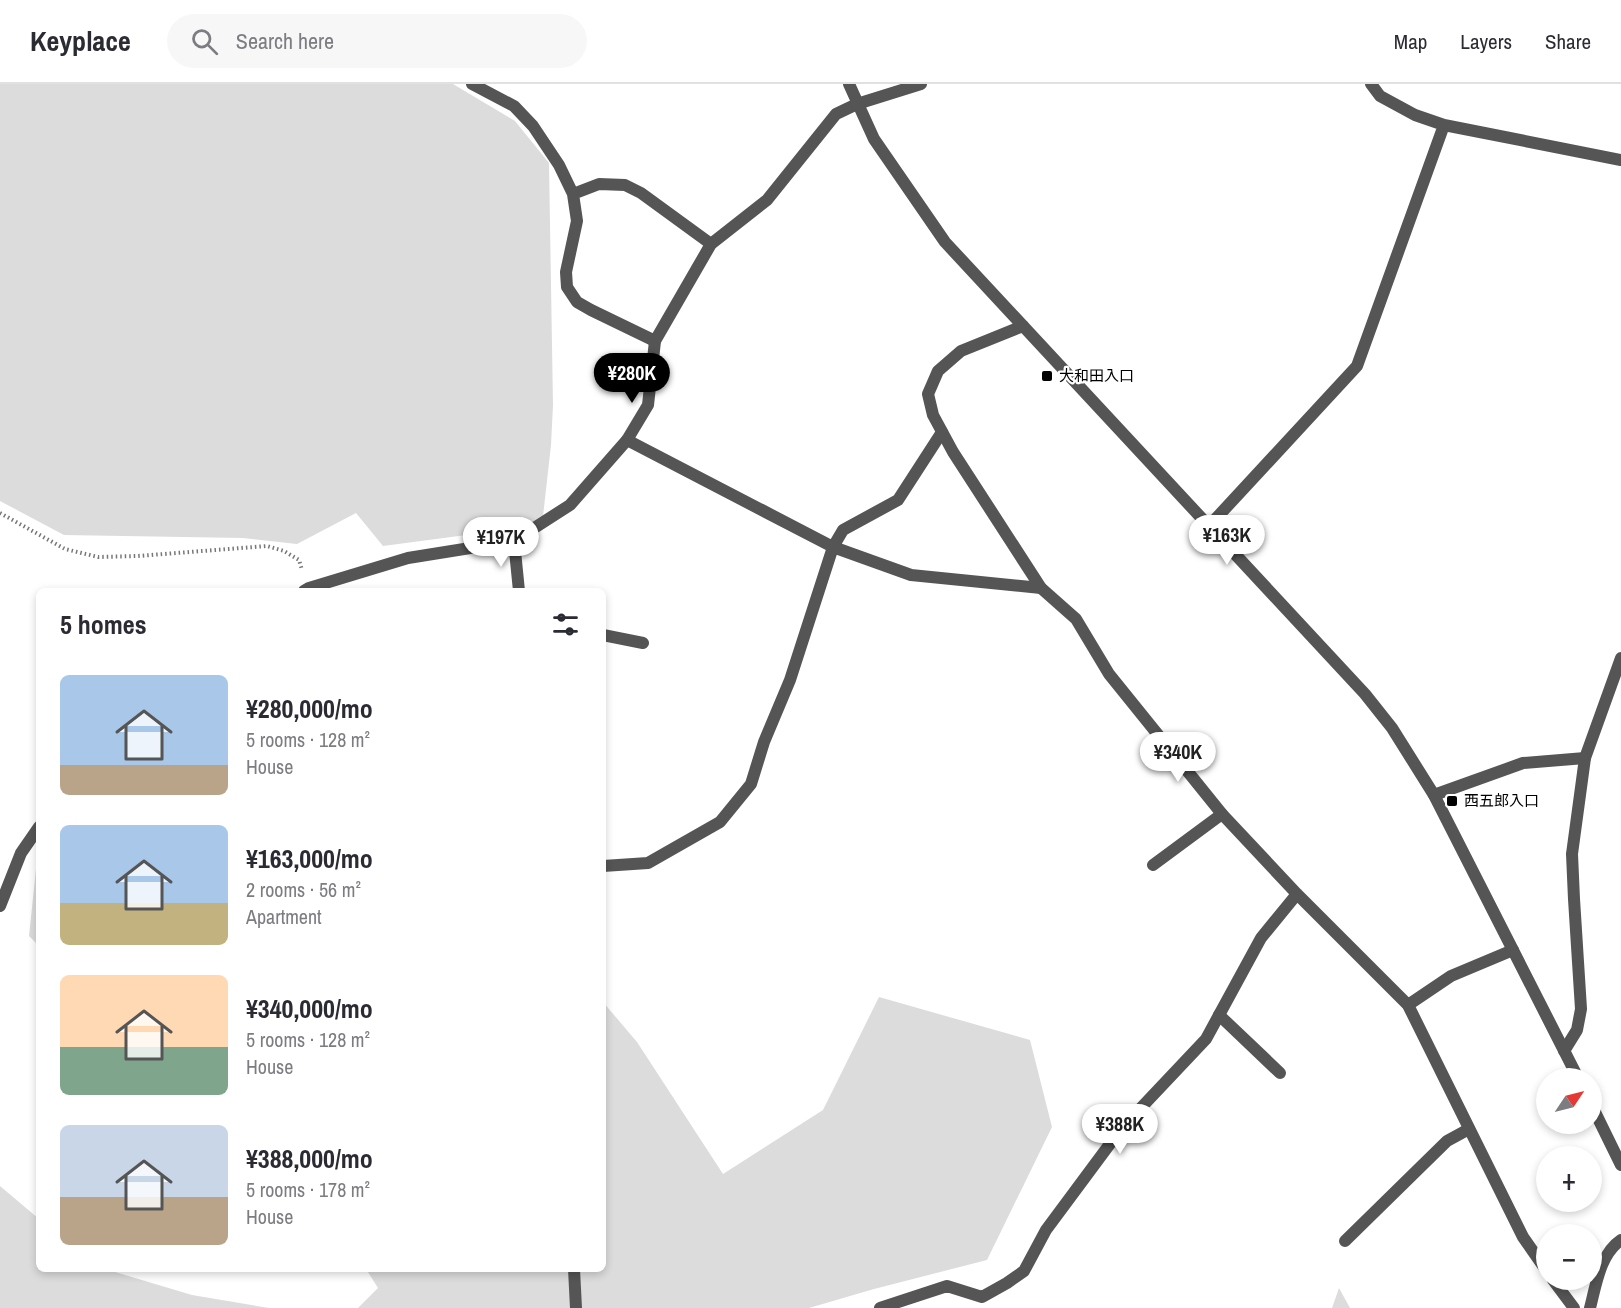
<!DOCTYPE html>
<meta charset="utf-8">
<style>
body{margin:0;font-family:"Archivo Narrow","Noto Sans JP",sans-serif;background:#f7f7f7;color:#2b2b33;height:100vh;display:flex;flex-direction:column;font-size:22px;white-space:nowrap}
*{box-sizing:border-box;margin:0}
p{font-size:20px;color:#7c7c81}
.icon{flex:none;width:33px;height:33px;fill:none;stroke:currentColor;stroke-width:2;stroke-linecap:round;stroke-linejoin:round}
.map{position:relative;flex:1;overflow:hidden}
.drawer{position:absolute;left:36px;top:504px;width:570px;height:684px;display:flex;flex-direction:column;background:#fff;border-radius:9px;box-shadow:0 3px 9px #0003}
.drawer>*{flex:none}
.needle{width:39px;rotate:55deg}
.fabs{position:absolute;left:1536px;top:984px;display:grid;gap:12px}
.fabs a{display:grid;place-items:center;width:66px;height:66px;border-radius:50%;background:#fff;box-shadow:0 3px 9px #0003;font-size:30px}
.price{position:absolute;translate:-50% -51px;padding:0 14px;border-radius:21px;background:#fff;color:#222;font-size:20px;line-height:39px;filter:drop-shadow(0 2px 3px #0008)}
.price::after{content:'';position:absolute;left:50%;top:36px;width:18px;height:14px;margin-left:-9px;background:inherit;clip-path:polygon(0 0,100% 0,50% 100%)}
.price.selected{background:#000;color:#fff}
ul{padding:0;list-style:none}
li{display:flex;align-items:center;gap:18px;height:150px;padding:0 24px}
li span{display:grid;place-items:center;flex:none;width:168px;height:120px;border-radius:9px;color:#555}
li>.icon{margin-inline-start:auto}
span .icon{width:72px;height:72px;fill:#fffc;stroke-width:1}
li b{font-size:26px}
h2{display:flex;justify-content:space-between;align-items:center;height:72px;padding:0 24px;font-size:26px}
header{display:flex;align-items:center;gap:36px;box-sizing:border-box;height:84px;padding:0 30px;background:#fff;border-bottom:2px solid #e1e1e2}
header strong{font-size:28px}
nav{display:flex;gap:33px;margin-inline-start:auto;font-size:21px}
.search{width:420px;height:54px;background:#f7f7f7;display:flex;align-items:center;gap:15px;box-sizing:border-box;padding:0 21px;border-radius:33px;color:#7c7c81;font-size:22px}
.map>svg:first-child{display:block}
</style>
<header>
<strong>Keyplace</strong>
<div class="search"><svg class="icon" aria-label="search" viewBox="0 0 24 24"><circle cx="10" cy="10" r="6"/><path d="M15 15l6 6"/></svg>Search here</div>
<nav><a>Map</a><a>Layers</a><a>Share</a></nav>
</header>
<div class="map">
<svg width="1621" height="1224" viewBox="0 0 1621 1224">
<rect width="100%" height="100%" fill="#fff"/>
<path fill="#dcdcdc" d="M0 0H453L515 37 549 79 553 321 551 361 542 441 383 462 356 429 297 460 243 454 64 451 0 417Z
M39 756V862L29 852Z
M879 913 1030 956 1052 1043 987 1176 874 1205 809 1224H358L378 1204 366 1185H603V918L637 958 723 1090 823 1026Z
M0 1102 39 1135V1185H105L192 1211 269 1224H0Z
M1339 1204 1350 1224H1332Z"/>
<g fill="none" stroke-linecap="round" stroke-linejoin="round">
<path stroke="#777" stroke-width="4" stroke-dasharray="1.5 3" stroke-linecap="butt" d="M0 429 65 465 98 473 138 472 267 462 284 467 299 476 302 486"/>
<path stroke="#555" stroke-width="12" d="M472 0 514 22 533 42 559 81 573 110 577 137 566 188 567 203 577 218 591 226 655 257
M1371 0 1380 12 1415 31 1444 41 1621 76
M857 20 921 0
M573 110 599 100 625 101 641 109 711 160
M627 356 833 463 911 491 1041 504
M1209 442 1357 282 1444 41
M603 551 643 559
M1434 711 1523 679 1585 674
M1153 781 1222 730
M603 782 648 779 720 738 751 700 764 658 790 596 833 463 843 446 898 416 942 348
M1408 921 1451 892 1513 866
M1219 931 1280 989
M1345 1157 1447 1057 1469 1045"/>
<path stroke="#555" stroke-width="12" d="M1023 242 961 267 938 287 928 310 933 331 953 368 1041 504 1076 535 1109 590 1222 730 1297 810 1408 921 1523 1153 1546 1186
M514 457 519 507
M304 507 309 504 408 474 514 457 570 421 627 356 648 321 655 257 711 160 767 116 836 30 857 20
M0 822 21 769 39 743
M1564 967 1577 946 1581 925 1574 815 1572 770 1585 674 1621 574
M574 1185 576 1224
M1553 1196 1574 1224
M880 1224 947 1202 982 1213 1007 1199 1024 1187 1046 1146 1121 1045 1206 955 1261 854 1297 810
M1590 1224C1596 1201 1600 1170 1621 1156"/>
<path stroke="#555" stroke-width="12" d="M849 0 874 55 945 158 1365 610 1392 644 1434 711 1578 994
M1592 1022 1621 1081"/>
</g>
<g fill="#000" stroke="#fff" stroke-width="2">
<rect x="1041" y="286" width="12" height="12" rx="3"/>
<rect x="1446" y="711" width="12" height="12" rx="3"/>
</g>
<g text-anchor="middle" stroke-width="4.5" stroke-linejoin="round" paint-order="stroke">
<g font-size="15" fill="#000" stroke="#fff" text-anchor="start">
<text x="1059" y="297">大和田入口</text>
<text x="1464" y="722">西五郎入口</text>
</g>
</g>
</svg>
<div class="fabs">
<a><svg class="needle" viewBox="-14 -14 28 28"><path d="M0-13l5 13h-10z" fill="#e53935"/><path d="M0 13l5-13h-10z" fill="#7c7c81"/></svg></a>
<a>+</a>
<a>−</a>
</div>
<b class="price selected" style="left:632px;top:320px">¥280K</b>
<b class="price" style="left:1227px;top:482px">¥163K</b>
<b class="price" style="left:501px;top:484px">¥197K</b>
<b class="price" style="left:1178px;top:699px">¥340K</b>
<b class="price" style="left:1120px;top:1071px">¥388K</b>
<section class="drawer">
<h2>5 homes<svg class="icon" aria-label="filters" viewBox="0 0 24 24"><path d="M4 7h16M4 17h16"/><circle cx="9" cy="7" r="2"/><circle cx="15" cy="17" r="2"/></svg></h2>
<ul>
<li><span style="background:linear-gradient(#a9c7e8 75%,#b9a48a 0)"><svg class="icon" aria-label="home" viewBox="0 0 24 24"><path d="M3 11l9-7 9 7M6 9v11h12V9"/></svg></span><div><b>¥280,000/mo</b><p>5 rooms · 128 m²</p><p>House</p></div></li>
<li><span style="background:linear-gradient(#a9c7e8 65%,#c2b280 0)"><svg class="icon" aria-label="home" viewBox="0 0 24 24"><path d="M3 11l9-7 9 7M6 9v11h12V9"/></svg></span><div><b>¥163,000/mo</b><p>2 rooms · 56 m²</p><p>Apartment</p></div></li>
<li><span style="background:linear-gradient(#ffd9b3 60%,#7fa58c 0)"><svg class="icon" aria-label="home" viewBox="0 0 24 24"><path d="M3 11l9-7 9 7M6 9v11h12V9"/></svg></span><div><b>¥340,000/mo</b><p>5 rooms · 128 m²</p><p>House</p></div></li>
<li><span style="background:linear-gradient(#c9d6e8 60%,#b9a48a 0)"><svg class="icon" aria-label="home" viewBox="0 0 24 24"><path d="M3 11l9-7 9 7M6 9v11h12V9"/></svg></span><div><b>¥388,000/mo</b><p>5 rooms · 178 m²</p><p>House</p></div></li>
</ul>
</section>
</div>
